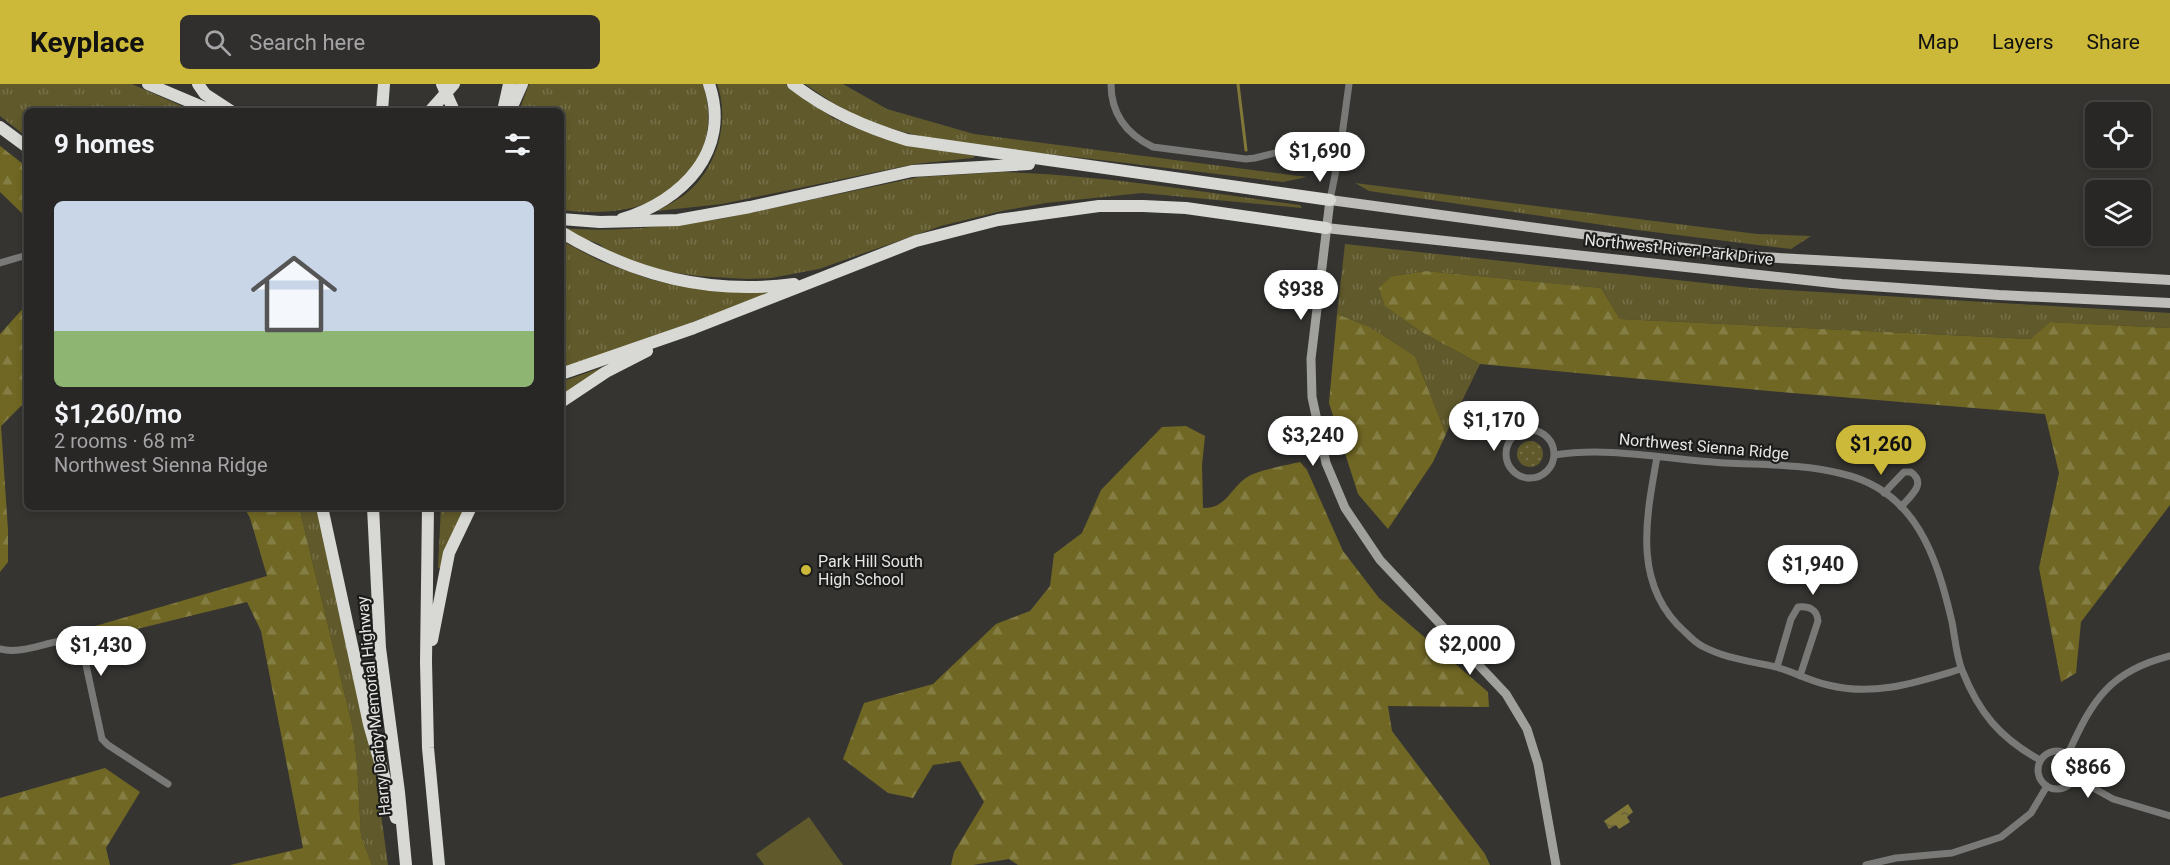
<!DOCTYPE html>
<meta charset="utf-8">
<style>
body{margin:0;font-family:Roboto,sans-serif;background:#302f2d;color:#f1f3f6;height:100vh;display:flex;flex-direction:column;font-size:22px;white-space:nowrap}
*{box-sizing:border-box;margin:0}
p{font-size:20px;color:#a5a5a7}
.icon{flex:none;width:33px;height:33px;fill:none;stroke:currentColor;stroke-width:2;stroke-linecap:round;stroke-linejoin:round}
.map{position:relative;flex:1;overflow:hidden}
.sheet{position:absolute;left:24px;top:24px;width:540px;height:402px;display:flex;flex-direction:column;background:#282725;border-radius:9px;box-shadow:0 3px 9px #0003,0 0 0 2px #444442}
.sheet>*{flex:none}
.tools{position:absolute;left:2085px;top:18px;display:grid;gap:12px}
.tools a{display:grid;place-items:center;width:66px;height:66px;border-radius:9px;background:#282725;box-shadow:0 3px 9px #0003,0 0 0 2px #444442;font-size:30px}
.price{position:absolute;translate:-50% -51px;padding:0 14px;border-radius:21px;background:#fff;color:#222;font-size:20px;line-height:39px;filter:drop-shadow(0 2px 3px #0008)}
.price::after{content:'';position:absolute;left:50%;top:36px;width:18px;height:14px;margin-left:-9px;background:inherit;clip-path:polygon(0 0,100% 0,50% 100%)}
.price.selected{background:#ccb939;color:#111}
ul{padding:0;list-style:none}
li{display:grid;align-content:center;gap:12px;height:318px;padding:0 30px}
li+li{border-top:2px solid #444442}
li span{display:grid;place-items:center;height:186px;border-radius:9px;color:#555}
li>.icon{margin-inline-start:auto}
span .icon{width:108px;height:108px;fill:#fffc;stroke-width:1}
li b{font-size:26px}
h2{display:flex;justify-content:space-between;align-items:center;height:72px;padding:0 30px;font-size:26px}
header{display:flex;align-items:center;gap:36px;box-sizing:border-box;height:84px;padding:0 30px;background:#ccb939;color:#111}
header strong{font-size:28px}
nav{display:flex;gap:33px;margin-inline-start:auto;font-size:21px}
.search{width:420px;height:54px;background:#302f2d;display:flex;align-items:center;gap:15px;box-sizing:border-box;padding:0 21px;border-radius:9px;color:#a5a5a7;font-size:22px}
.map>svg:first-child{display:block}
</style>
<header>
<strong>Keyplace</strong>
<div class="search"><svg class="icon" aria-label="search" viewBox="0 0 24 24"><circle cx="10" cy="10" r="6"/><path d="M15 15l6 6"/></svg>Search here</div>
<nav><a>Map</a><a>Layers</a><a>Share</a></nav>
</header>
<div class="map">
<svg width="2170" height="781" viewBox="0 0 2170 781">
<defs>
<pattern id="grass-tufts" width="24" height="20" patternUnits="userSpaceOnUse" patternTransform="scale(1.5)"><rect width="24" height="20" fill="#5f592b"/><path d="M3 7l-1-3M5 7V3M7 7l1-3M15 17l-1-3M17 17v-4M19 17l1-3" fill="none" stroke="#76714a"/></pattern>
<pattern id="forest-firs" width="22" height="20" patternUnits="userSpaceOnUse" patternTransform="scale(1.5)"><rect width="22" height="20" fill="#706724"/><path d="M5 1l3.5 6h-7zM16 11l3.5 6h-7z" fill="#847d44"/></pattern>
<pattern id="park-dots" width="8" height="8" patternUnits="userSpaceOnUse" patternTransform="scale(1.5)"><rect width="8" height="8" fill="#5f592b"/><path d="M2 2h.1M6 6h.1" fill="none" stroke="#76714a" stroke-width="1.8" stroke-linecap="round"/></pattern>
<pattern id="water-ripples" width="26" height="14" patternUnits="userSpaceOnUse" patternTransform="scale(1.5)"><rect width="26" height="14" fill="#827837"/><path d="M2 4q2-2 4 0t4 0M15 11q2-2 4 0t4 0" fill="none" stroke="#67613d"/></pattern>
</defs>
<rect width="100%" height="100%" fill="#353431"/>
<path fill="url(#grass-tufts)" d="M0 0H132L193 27H27V53L0 32Z
M529 0H703C719 51 698 97 649 118 623 130 588 129 561 126V27H519Z
M717 0H786L833 34 856 44 898 59 975 72 973 74 915 80 722 120 657 127C668 121 680 115 689 107 718 82 730 35 717 0Z
M805 0H843L887 25 974 50 1307 93 1283 98C1214 90 1144 81 1075 73 1005 65 925 61 860 33 841 25 822 12 805 0Z
M1002 88C1102 91 1201 108 1300 121L1302 124 1142 109 1046 119 1002 127 941 142 819 185 771 194 747 195 697 192 671 188 648 183 612 170 599 160 591 157 566 159 600 177 649 195 670 200 770 206 771 210 561 285V144C614 149 668 142 720 135L919 93Z
M1355 99 1757 150 1811 152 1791 165 1637 146 1369 107Z
M1345 160 1751 204 2170 229V244L2050 238 2032 255 1620 235 1601 204 1426 187 1392 192 1425 250 1480 280 1446 350 1415 272 1370 243 1337 230Z
M609 281 561 313V298Z
M299 423H319L374 679 388 781H372L361 752 357 678 352 640Z
M441 423H466L441 484H438Z"/>
<path fill="url(#forest-firs)" d="M0 62 27 83V134L0 108Z
M1426 187 1601 204 1620 235 2031 255 2050 238 2170 244V421L2081 538 2076 589 2061 598 2039 484 2059 389 2045 330 1792 309 1480 280 1425 250 1385 222 1379 204 1392 192Z
M27 220V316L1 342 8 446V478L0 488V250Z
M1337 230 1370 243 1415 272 1446 350 1433 378 1388 445 1358 410 1329 319Z
M1186 342 1205 352 1202 381 1203 424C1227 425 1231 402 1249 392 1259 386 1287 381 1300 378L1307 386 1343 467 1379 514 1488 608 1489 623 1388 622 1392 647 1485 770 1490 781H1018L1009 775 973 781H951L954 768 984 718 960 677 933 681 913 714 888 709 843 675 864 619 933 600 996 540 1030 527 1050 502 1054 470 1082 449 1101 406 1162 343Z
M244 423H299L352 640 357 678 361 752 372 781H230L303 764 261 547 247 518 84 558 73 547 85 545 267 492 250 434Z
M105 684 140 708 106 764 110 781H0V714Z"/>
<path fill="url(#park-dots)" d="M1517 370a13 13 0 1 1 26 0a13 13 0 1 1-26 0Z"/>
<path fill="#5f592b" d="M809 733 843 781H764L756 770Z"/>
<path fill="url(#water-ripples)" d="M1628 720 1633 728 1627 733 1630 738 1619 745 1616 741 1609 745 1604 737Z"/>
<g fill="none" stroke-linecap="round" stroke-linejoin="round">
<path stroke="#827837" stroke-width="3" d="M1238 0 1246 66"/>
<path stroke="#797977" stroke-width="7" d="M1111 0C1111 30 1126 50 1153 63L1246 75 1255 74 1299 63 1340 66
M1330 116 1340 66 1349 0
M0 179 27 171
M1506 370a24 24 0 1 1 48 0a24 24 0 1 1-48 0Z
M1554 371C1611 362 1668 376 1726 379 1764 381 1805 380 1843 390 1916 407 1937 473 1952 538 1955 553 1956 571 1962 586 1979 629 2000 654 2040 676
M1657 373C1646 435 1632 501 1685 548 1690 553 1696 559 1702 562 1726 575 1751 577 1776 583 1794 588 1810 597 1828 601 1875 613 1917 598 1961 585
M1884 409 1904 388H1911C1927 400 1911 411 1901 423
M0 565C26 572 58 551 76 558L83 567 102 655 108 661 168 700
M1777 583 1791 535 1798 523C1809 522 1817 525 1818 537L1800 592
M2038 686a19 19 0 1 1 38 0a19 19 0 1 1-38 0Z
M2068 670C2092 616 2110 587 2170 572
M2074 693 2113 715 2170 732
M1866 781 1896 774 1952 769 2001 753 2031 729 2047 702"/>
<path stroke="#a0a09d" stroke-width="9" d="M1330 116 1311 275 1312 313 1326 379 1345 424 1380 476 1506 610 1527 645 1538 680 1556 781"/>
<path stroke="#bebdba" stroke-width="10" d="M1330 116 1744 172 2170 196
M1326 144 1842 200 1999 211 2170 219"/>
<path stroke="#d8d8d4" stroke-width="12" d="M148 0 212 27
M198 0 205 10 231 27
M793 0C828 27 865 43 907 56L1330 116
M382 27 384 0
M430 27 454 0
M503 27 509 0
M510 27 522 0
M0 43 27 63
M561 135 600 138 678 136 750 123 912 87 1029 80
M622 135C682 117 732 67 709 0
M561 148C634 192 709 211 794 200
M561 290 694 244 916 157 998 136 1099 122H1143L1186 124 1326 144
M561 318 606 288 647 267
M322 423 369 640 396 734
M373 423 380 564 399 708 406 781
M428 423 426 578 428 664 439 781
M432 556 449 469 471 423"/>
<path stroke="#d8d8d4" stroke-width="12" d="M442 0 454 27"/>
</g>
<circle fill="#ccb939" stroke="#1c1c1b" stroke-width="2" cx="806" cy="486" r="6"/>
<g text-anchor="middle" stroke-width="4.5" stroke-linejoin="round" paint-order="stroke">
<g font-size="16" fill="#e6e6e4" stroke="#1c1c1b">
<text transform="translate(1679 165) rotate(6)" y="6">Northwest River Park Drive</text>
<text transform="translate(1704 362) rotate(5)" y="6">Northwest Sienna Ridge</text>
<text transform="translate(373 622) rotate(-96)" y="6">Harry Darby Memorial Highway</text>
</g>
<g font-size="16" fill="#e6e6e4" stroke="#1c1c1b" text-anchor="start">
<text x="818" y="483">Park Hill South<tspan x="818" dy="18">High School</tspan></text>
</g>
</g>
</svg>
<div class="tools">
<a><svg class="icon" aria-label="locate" viewBox="0 0 24 24"><circle cx="12" cy="12" r="6"/><path d="M12 2v4M12 18v4M2 12h4M18 12h4"/></svg></a>
<a><svg class="icon" aria-label="layers" viewBox="0 0 24 24"><path d="M12 4l9 5-9 5-9-5zM3 14l9 5 9-5"/></svg></a>
</div>
<b class="price" style="left:1320px;top:99px">$1,690</b>
<b class="price" style="left:1301px;top:237px">$938</b>
<b class="price" style="left:1494px;top:368px">$1,170</b>
<b class="price" style="left:1313px;top:383px">$3,240</b>
<b class="price selected" style="left:1881px;top:392px">$1,260</b>
<b class="price" style="left:1813px;top:512px">$1,940</b>
<b class="price" style="left:1470px;top:592px">$2,000</b>
<b class="price" style="left:101px;top:593px">$1,430</b>
<b class="price" style="left:2088px;top:715px">$866</b>
<section class="sheet">
<h2>9 homes<svg class="icon" aria-label="filters" viewBox="0 0 24 24"><path d="M4 7h16M4 17h16"/><circle cx="9" cy="7" r="2"/><circle cx="15" cy="17" r="2"/></svg></h2>
<ul>
<li><span style="background:linear-gradient(#c9d6e8 70%,#8fb573 0)"><svg class="icon" aria-label="home" viewBox="0 0 24 24"><path d="M3 11l9-7 9 7M6 9v11h12V9"/></svg></span><div><b>$1,260/mo</b><p>2 rooms · 68 m²</p><p>Northwest Sienna Ridge</p></div></li>
</ul>
</section>
</div>
